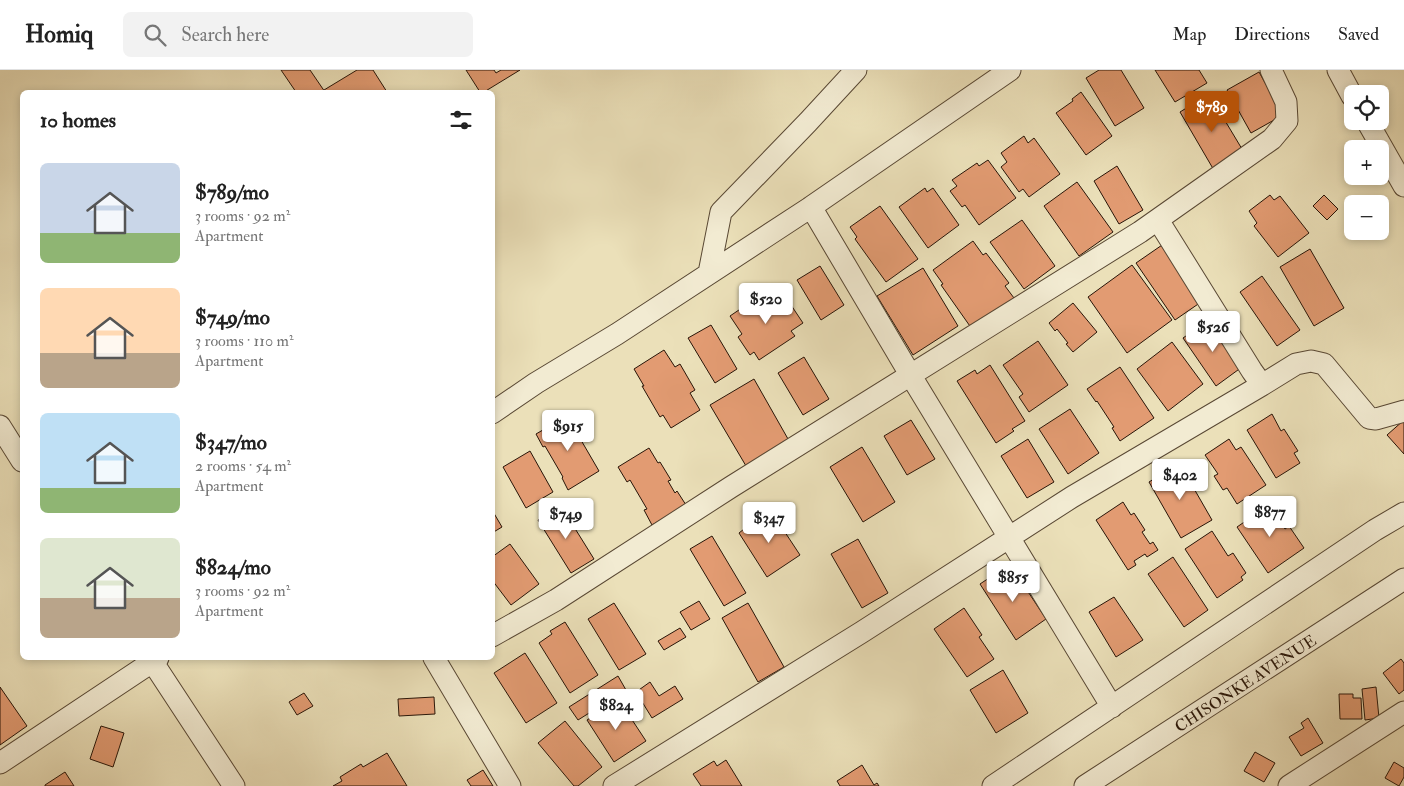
<!DOCTYPE html>
<meta charset="utf-8">
<style>
body{margin:0;font-family:"IM FELL Double Pica",serif;background:#f2f2f2;color:#222;height:100vh;display:flex;flex-direction:column;font-size:19px;white-space:nowrap}
*{box-sizing:border-box;margin:0}
p{font-size:16px;color:#767676}
.icon{flex:none;width:28px;height:28px;fill:none;stroke:currentColor;stroke-width:2;stroke-linecap:round;stroke-linejoin:round}
.map{position:relative;flex:1;overflow:hidden}
.details{position:absolute;left:20px;top:20px;width:475px;height:570px;display:flex;flex-direction:column;background:#fff;border-radius:8px;box-shadow:0 2px 8px #0003}
.details>*{flex:none}
.controls{position:absolute;left:1344px;top:15px;display:grid;gap:10px}
.controls a{display:grid;place-items:center;width:45px;height:45px;border-radius:8px;background:#fff;box-shadow:0 2px 8px #0003;font-size:25px}
.price{position:absolute;translate:-50% -42px;padding:0 11px;border-radius:5px;background:#fff;color:#222;font-size:16px;line-height:32px;filter:drop-shadow(0 1px 2px #0008)}
.price::after{content:'';position:absolute;left:50%;top:30px;width:15px;height:11px;margin-left:-8px;background:inherit;clip-path:polygon(0 0,100% 0,50% 100%)}
.price.active{background:#b45309;color:#fff}
ul{padding:0;list-style:none}
li{display:flex;align-items:center;gap:15px;height:125px;padding:0 20px}
li span{display:grid;place-items:center;flex:none;width:140px;height:100px;border-radius:8px;color:#555}
li>.icon{margin-inline-start:auto}
span .icon{width:60px;height:60px;fill:#fffc;stroke-width:1}
li b{font-size:21px}
h2{display:flex;justify-content:space-between;align-items:center;height:60px;padding:0 20px;font-size:21px}
header{display:flex;align-items:center;gap:30px;box-sizing:border-box;height:70px;padding:0 25px;background:#fff;border-bottom:1px solid #e0e0e0}
header strong{font-size:24px}
nav{display:flex;gap:28px;margin-inline-start:auto;font-size:18px}
.search{width:350px;height:45px;background:#f2f2f2;display:flex;align-items:center;gap:12px;box-sizing:border-box;padding:0 18px;border-radius:8px;color:#767676;font-size:19px}
.map>svg:first-child{display:block}
</style>
<header>
<strong>Homiq</strong>
<div class="search"><svg class="icon" aria-label="search" viewBox="0 0 24 24"><circle cx="10" cy="10" r="6"/><path d="M15 15l6 6"/></svg>Search here</div>
<nav><a>Map</a><a>Directions</a><a>Saved</a></nav>
</header>
<div class="map">
<svg width="1404" height="716" viewBox="0 0 1404 716">
<rect width="100%" height="100%" fill="#ebe0b9"/>
<filter id="stains"><feTurbulence type="fractalNoise" baseFrequency=".004" numOctaves="4"/><feColorMatrix values="0 0 0 0 .2 0 0 0 0 .09 0 0 0 0 .02 0 0 0 .5 -.17"/></filter>
<radialGradient id="worn" r=".72"><stop offset=".6" stop-color="#630" stop-opacity="0"/><stop offset="1" stop-color="#630" stop-opacity=".3"/></radialGradient>
<path fill="#e29b72" stroke="#281508" d="M281 0H310L325 22H296Z
M357 0H373L387 22H326L324 20Z
M466 0H494L496 3 501 0H520L484 22H480Z
M1099 0H1121L1144 38 1115 56 1086 8Z
M1155 0H1199L1207 13 1175 32Z
M1259 2 1283 45 1251 63 1227 20Z
M1081 22 1112 66 1086 85 1056 43 1073 31 1072 29Z
M1209 24 1245 84 1215 102 1180 42Z
M1024 66 1028 73 1034 68 1060 104 1029 127 1023 119 1019 122 1001 97 1007 92 1001 83Z
M988 90 1016 128 979 155 965 135 962 137 950 121 957 116 952 110 977 93 979 96Z
M1117 96 1143 140 1119 154 1094 111Z
M1077 112 1113 162 1079 186 1044 136Z
M925 118 927 122 933 118 959 155 928 178 899 137Z
M1270 125 1274 130 1280 126 1309 163 1278 187 1254 156 1257 153 1249 141Z
M1324 125 1338 139 1327 150 1313 136Z
M880 136 918 189 886 212 855 169 857 167 850 157Z
M1022 150 1055 196 1024 219 990 172Z
M973 171 983 185 986 183 1009 213 1005 216 1014 228 972 259 941 215 943 214 933 200Z
M1165 173 1204 230 1175 250 1136 193Z
M1310 179 1344 238 1314 256 1280 197Z
M1132 195 1172 250 1127 283 1088 227Z
M820 196 844 235 821 250 797 210Z
M923 198 958 256 913 285 877 226Z
M1262 206 1300 260 1277 276 1240 222Z
M764 223 772 235 785 226 803 253 791 261 795 266 759 290 754 282 750 285 738 267 742 264 730 246Z
M1073 233 1097 262 1073 282 1066 274 1068 273 1057 259 1055 261 1049 253Z
M1209 250 1242 297 1216 316 1183 268Z
M711 255 737 299 715 313 688 268Z
M1038 271 1068 315 1029 342 1019 327 1023 324 1003 295Z
M1172 272 1203 314 1168 341 1137 299Z
M664 280 675 297 680 294 695 320 690 323 700 340 671 358 663 345 660 347 642 316H644L634 299Z
M804 287 829 329 803 345 778 303Z
M990 295 1025 351 1012 359 1014 361 996 373 957 311 975 300 977 304Z
M1120 297 1154 348 1120 371 1112 358 1114 357 1097 331 1096 332 1087 319Z
M754 309 792 376 749 401 710 335Z
M1070 339 1099 383 1068 404 1039 359Z
M1272 344 1281 361 1284 359 1298 381 1294 383 1300 393 1276 408 1247 360Z
M567 346 599 401 568 420 562 408 563 407 545 376 543 377 536 364Z
M911 350 935 389 907 405 884 366Z
M1404 350V384L1387 365Z
M1028 369 1054 412 1027 428 1001 386Z
M1229 369 1236 380 1241 377 1266 415 1237 434 1227 418 1223 420 1214 406 1218 404 1205 385Z
M862 377 895 432 863 452 830 397Z
M649 378 658 393 660 392 671 410 668 411 675 423 677 421 686 435 652 455 644 440 647 439 630 410 627 412 618 397Z
M530 381 553 422 526 438 503 397Z
M1170 396 1172 401 1181 396 1212 450 1181 468 1149 412 1157 407 1156 405Z
M1123 432 1131 445 1134 443 1145 460 1142 462 1150 474 1153 472 1158 480 1147 487 1145 484 1134 491 1136 495 1128 500 1096 450Z
M1272 433 1283 448 1279 450 1285 459 1289 456 1304 478 1268 503 1237 457Z
M561 436 594 489 571 503 538 450Z
M492 440 502 457 492 463Z
M763 444 766 449 773 444 800 485 767 507 739 463Z
M1212 461 1228 486 1233 483 1246 503 1241 507 1243 510 1217 528 1185 479Z
M712 466 746 523 724 536 690 479Z
M858 469 888 523 862 538 831 484Z
M510 474 539 514 511 535 492 510V487Z
M1173 487 1208 540 1184 557 1148 504Z
M1013 499 1046 549 1016 570 980 514 995 504 999 509Z
M1114 527 1143 570 1116 587 1089 542Z
M699 531 710 549 691 560 680 542Z
M614 533 646 584 619 600 588 549Z
M748 533 784 597 758 612 722 548Z
M964 538 982 565 979 567 994 589 967 607 934 559Z
M565 552 598 605 570 623 539 573 552 564 550 561Z
M680 558 686 567 664 580 658 571Z
M525 583 557 633 526 653 494 603Z
M1401 589 1404 593V620L1399 624 1383 603Z
M1003 600 1028 643 996 663 970 620Z
M618 606 626 620 578 650 569 637Z
M650 612 659 626 675 616 683 629 652 648 636 622Z
M0 617 27 656 0 675Z
M1376 617 1379 648 1365 650 1362 619Z
M304 623 313 636 297 645 289 632Z
M1339 624H1353V628H1361L1362 649H1340Z
M434 627 435 644 399 646 398 629Z
M619 630 646 671 614 692 587 650Z
M1308 648 1323 673 1301 686 1289 667 1304 658 1301 653Z
M565 651 602 697 578 716H574L538 673Z
M101 656 124 663 113 697 90 689Z
M1255 682 1275 693 1264 712 1244 701Z
M387 683 407 716H333L342 711 340 707 361 694 363 697Z
M726 690 742 716H701L693 704 714 691 717 696Z
M1394 692 1404 698V707L1399 716 1385 708Z
M862 695 874 715 877 713 879 716H840L837 711Z
M483 700 493 716H471L467 710Z
M65 702 74 716H45V715Z"/>
<g fill="none" stroke-linecap="round" stroke-linejoin="round">
<defs>
<path id="minor" d="M1338 0 1352 26
M1367 51 1404 116
M811 137 911 306 1112 637
M709 203 721 142 808 52 856 0
M1262 315 1296 294 1311 291 1324 294 1369 348 1376 349 1404 341
M492 343 536 313 617 264 811 137 1010 0
M0 356 22 391
M492 566 556 530 731 417 1140 162 1272 69 1287 51 1286 32 1271 0
M150 588 234 716
M434 588 510 716
M0 693 158 588
M614 716 862 562 1072 427 1262 315 1252 301 1158 150
M993 716 1375 460 1404 443
M1085 716 1404 509
M1289 716 1404 642"/>
</defs>
<use href="#minor" stroke="#594834" stroke-width="23"/>
<use href="#minor" stroke="#f2ebd2" stroke-width="21"/>
</g>
<g text-anchor="middle" stroke-width="4.5" stroke-linejoin="round" paint-order="stroke">
<g font-size="16" fill="#281508" stroke="#f2ebd2">
<text transform="translate(1245 613) rotate(-33)" y="6">CHISONKE AVENUE</text>
</g>
</g>
<rect width="100%" height="100%" filter="url(#stains)"/>
<rect width="100%" height="100%" fill="url(#worn)"/>
</svg>
<div class="controls">
<a><svg class="icon" aria-label="locate" viewBox="0 0 24 24"><circle cx="12" cy="12" r="6"/><path d="M12 2v4M12 18v4M2 12h4M18 12h4"/></svg></a>
<a>+</a>
<a>−</a>
</div>
<b class="price active" style="left:1212px;top:63px">$789</b>
<b class="price" style="left:766px;top:255px">$520</b>
<b class="price" style="left:1213px;top:283px">$526</b>
<b class="price" style="left:568px;top:382px">$915</b>
<b class="price" style="left:1180px;top:431px">$402</b>
<b class="price" style="left:1270px;top:468px">$877</b>
<b class="price" style="left:566px;top:470px">$749</b>
<b class="price" style="left:769px;top:474px">$347</b>
<b class="price" style="left:1013px;top:533px">$855</b>
<b class="price" style="left:616px;top:661px">$824</b>
<section class="details">
<h2>10 homes<svg class="icon" aria-label="filters" viewBox="0 0 24 24"><path d="M4 7h16M4 17h16"/><circle cx="9" cy="7" r="2"/><circle cx="15" cy="17" r="2"/></svg></h2>
<ul>
<li><span style="background:linear-gradient(#c9d6e8 70%,#8fb573 0)"><svg class="icon" aria-label="home" viewBox="0 0 24 24"><path d="M3 11l9-7 9 7M6 9v11h12V9"/></svg></span><div><b>$789/mo</b><p>3 rooms · 92 m²</p><p>Apartment</p></div></li>
<li><span style="background:linear-gradient(#ffd9b3 65%,#b9a48a 0)"><svg class="icon" aria-label="home" viewBox="0 0 24 24"><path d="M3 11l9-7 9 7M6 9v11h12V9"/></svg></span><div><b>$749/mo</b><p>3 rooms · 110 m²</p><p>Apartment</p></div></li>
<li><span style="background:linear-gradient(#bfe0f5 75%,#8fb573 0)"><svg class="icon" aria-label="home" viewBox="0 0 24 24"><path d="M3 11l9-7 9 7M6 9v11h12V9"/></svg></span><div><b>$347/mo</b><p>2 rooms · 54 m²</p><p>Apartment</p></div></li>
<li><span style="background:linear-gradient(#dfe7d0 60%,#b9a48a 0)"><svg class="icon" aria-label="home" viewBox="0 0 24 24"><path d="M3 11l9-7 9 7M6 9v11h12V9"/></svg></span><div><b>$824/mo</b><p>3 rooms · 92 m²</p><p>Apartment</p></div></li>
</ul>
</section>
</div>
